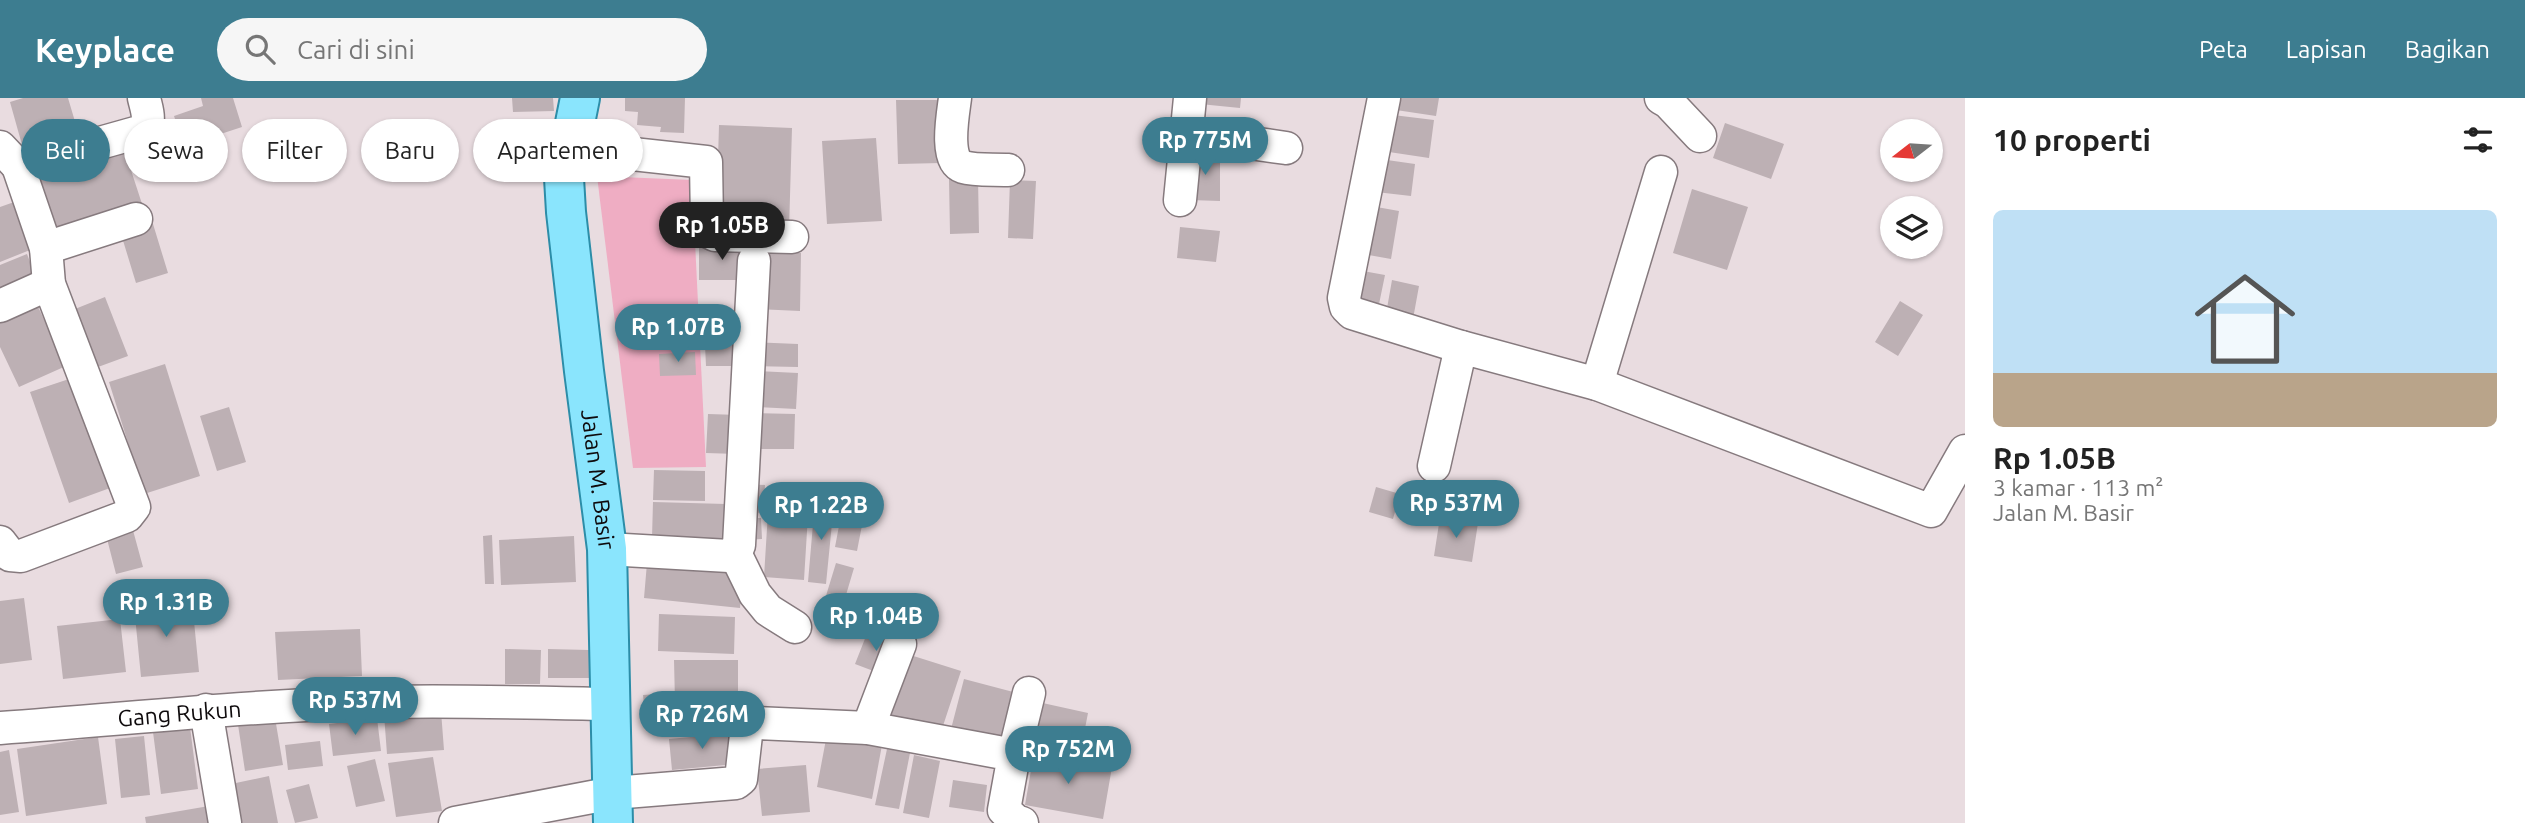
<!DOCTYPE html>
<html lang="id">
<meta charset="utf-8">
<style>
body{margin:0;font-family:Ubuntu,sans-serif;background:#f6f6f6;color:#222;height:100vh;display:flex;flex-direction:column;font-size:26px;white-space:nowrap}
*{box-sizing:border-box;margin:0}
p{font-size:23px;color:#767676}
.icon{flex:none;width:38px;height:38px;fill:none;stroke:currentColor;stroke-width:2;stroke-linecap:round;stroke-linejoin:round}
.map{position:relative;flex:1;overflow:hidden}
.side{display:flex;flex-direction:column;background:#fff;width:560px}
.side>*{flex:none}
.banner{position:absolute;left:21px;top:21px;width:665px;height:63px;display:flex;gap:14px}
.needle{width:46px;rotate:253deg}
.tools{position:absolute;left:1880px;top:21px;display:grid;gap:14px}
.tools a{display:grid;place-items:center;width:63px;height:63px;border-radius:50%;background:#fff;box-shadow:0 2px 5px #0004;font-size:35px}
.price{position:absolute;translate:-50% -60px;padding:0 16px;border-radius:24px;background:#3d7d90;color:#fff;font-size:23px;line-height:46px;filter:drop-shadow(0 2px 4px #0008)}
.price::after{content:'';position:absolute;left:50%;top:42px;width:21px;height:16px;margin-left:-10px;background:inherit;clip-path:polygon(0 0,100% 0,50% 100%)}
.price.active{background:#222;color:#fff}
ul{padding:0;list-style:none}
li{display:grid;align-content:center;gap:14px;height:371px;padding:0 28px}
li span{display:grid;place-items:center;height:217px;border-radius:10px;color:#555}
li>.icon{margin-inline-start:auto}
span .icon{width:126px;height:126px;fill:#fffc;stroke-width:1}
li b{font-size:30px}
h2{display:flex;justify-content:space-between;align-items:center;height:84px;padding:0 28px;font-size:30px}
.pill{padding:0 24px;border-radius:32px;background:#fff;box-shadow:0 2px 5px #0004;font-size:24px;line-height:63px}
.pill.active{background:#3d7d90;color:#fff}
header{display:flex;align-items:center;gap:42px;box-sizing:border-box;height:98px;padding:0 35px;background:#3d7d90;color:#fff}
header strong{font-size:33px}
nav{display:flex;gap:38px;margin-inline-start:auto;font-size:24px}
.search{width:490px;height:63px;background:#f6f6f6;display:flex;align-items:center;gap:18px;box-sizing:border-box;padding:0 24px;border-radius:38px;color:#767676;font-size:26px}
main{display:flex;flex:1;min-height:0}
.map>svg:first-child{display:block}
</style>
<header>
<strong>Keyplace</strong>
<div class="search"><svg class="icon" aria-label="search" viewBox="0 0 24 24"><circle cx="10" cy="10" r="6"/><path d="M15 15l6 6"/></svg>Cari di sini</div>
<nav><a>Peta</a><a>Lapisan</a><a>Bagikan</a></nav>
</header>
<main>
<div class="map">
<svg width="1965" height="725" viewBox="0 0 1965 725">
<rect width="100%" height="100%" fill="#e9dce0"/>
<path fill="#efadc3" d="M597 78 692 82 706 369 633 370Z"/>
<path fill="#bdb0b4" d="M23 0H68L79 37 24 54 10 4Z
M201 0H233L242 29 184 48 174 18 203 8Z
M512 0H553L554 13 513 14Z
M625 0H685L684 35 660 34 661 29 637 27 638 14 625 13Z
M1200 0H1241L1240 10 1200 6Z
M1398 0H1439L1436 18 1396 12Z
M896 2H940L941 65 898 66Z
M1393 17 1434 22 1429 60 1389 54Z
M1725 25 1784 46 1771 81 1713 60Z
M719 27 792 30 789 132 716 129Z
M172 29 180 51 156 59 149 37Z
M876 40 882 123 827 126 822 43Z
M145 41 152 59 129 66 143 109 49 140 31 82 116 54Z
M1190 56H1220V103L1190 102Z
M1380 61 1415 66 1411 98 1376 94Z
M978 80 979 135 950 136 949 81Z
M1010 82 1036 83 1033 141 1008 140Z
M1692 91 1748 109 1727 172 1673 155Z
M17 103 35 150 0 164V109Z
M1371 108 1399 113 1391 161 1363 156Z
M153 126 168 175 136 185 121 136Z
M1180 129 1220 133 1216 164 1177 160Z
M744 146 745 182H699V147Z
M761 154 801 155 800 213 759 211Z
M27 156 36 180 0 194V167Z
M1352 171 1385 177 1378 211 1345 205Z
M1392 182 1419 188 1413 221 1386 216Z
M32 196 66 268 19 289 0 249V211Z
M105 199 128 258 98 269 75 211Z
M1900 203 1923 217 1898 258 1875 244Z
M702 226H743V245H702Z
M751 244 798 246V269L751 268Z
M705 247H744L743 268H706Z
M695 254 696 277 660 278 659 256Z
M165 266 200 378 144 396 109 284Z
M758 273 798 275 796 311 756 309Z
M72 280 110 390 69 405 30 294Z
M229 309 246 364 217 373 200 318Z
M754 315 795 316 794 351H753Z
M708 316 739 317 737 356 706 355Z
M654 372 705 373V403L653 402Z
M745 386 765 387 763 415 744 414Z
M1376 389 1400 396 1393 421 1369 414Z
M769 398 809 401 804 482 764 479Z
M815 403 834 405 826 486 808 484Z
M653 404 726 406 725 442 652 440Z
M842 412 864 417 857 453 835 449Z
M1440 419 1478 425 1472 464 1434 458Z
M743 420H761L762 441 744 442Z
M131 425 143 469 116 476 105 433Z
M492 437 494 486H485L483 438Z
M574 438 576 484 501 487 499 442Z
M647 465 743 474 740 510 644 500Z
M836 465 854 470 843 507 825 501Z
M24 500 32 562 0 566V503Z
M192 503 199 574 141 579 134 508Z
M659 516 735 519 734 556 658 553Z
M120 521 126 574 63 581 57 528Z
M360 531 362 578 278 582 275 534Z
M868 533 897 544 884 577 855 566Z
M505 551 541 552 540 586H505Z
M548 551 589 552V580H548Z
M904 555 961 573 941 634 884 616Z
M674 562H738V604H675Z
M964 581 1021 596 1009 646 951 631Z
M670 595 672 614 645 616 643 597Z
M1038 604 1088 615 1081 651 1031 640Z
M730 606 732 631 678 635 676 609Z
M441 613 444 652 387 656 384 616Z
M274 614 283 667 245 673 237 620Z
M377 620 381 653 333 658 329 626Z
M190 629 198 691 161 696 153 634Z
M733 635 736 666 672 672 669 641Z
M827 636 882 647 872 701 817 689Z
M144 638 150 697 121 700 115 641Z
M98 639 107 706 26 718 17 651Z
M320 643 323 668 288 672 285 647Z
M887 651 910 655 899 711 875 707Z
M9 652 19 714 0 717V654Z
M1034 655 1112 669 1103 721 1025 707Z
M914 657 940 663 929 720 903 715Z
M433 659 442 713 396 719 388 665Z
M375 661 385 703 356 709 347 668Z
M806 667 810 714 762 718 757 671Z
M269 678 278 725H239L231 686Z
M953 682 987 687 984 714 949 709Z
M309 686 318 720 295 725 286 692Z
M209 708 212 725H146L145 719Z"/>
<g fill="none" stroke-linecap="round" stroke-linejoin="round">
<defs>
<g id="minor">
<path d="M955 0C953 16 944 63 963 69 976 73 994 71 1008 72"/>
<path d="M1384 0 1344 200 1346 209 1352 215 1461 249"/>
<path d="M1661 0 1668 4 1700 38"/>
<path d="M1187 36 1286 50"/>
<path d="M0 49 18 68 139 34C153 26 147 13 144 0"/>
<path d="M568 55 605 53 706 64 707 125 709 134 715 137 792 139"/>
<path d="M1180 102 1190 0"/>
<path d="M46 150 136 121"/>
<path d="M0 208 49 186"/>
<path d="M1597 286 1661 74"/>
<path d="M1434 368 1461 249 1597 286 1931 413 1965 353"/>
<path d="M0 444 10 457 21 458 127 418 134 409 49 186 46 150 18 68"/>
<path d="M607 451 729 458 735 455 739 447 754 163"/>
<path d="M735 455 755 496 768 512 795 529"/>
<path d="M206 612 225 725"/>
<path id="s1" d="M0 630C127 621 254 607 382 604 458 602 534 605 610 606"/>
<path d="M868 630 900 546"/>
<path d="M1014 657 1029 595"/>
<path d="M455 725 613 695 736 685 741 681 747 628 758 625 868 630 1014 657 1004 712 1016 723 1022 725"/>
</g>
<g id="major">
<path id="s2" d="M580 0 564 80 566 114 584 273 607 451 613 725"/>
</g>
</defs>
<use href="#minor" stroke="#867a7e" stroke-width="35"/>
<use href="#major" stroke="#2c8da8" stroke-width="42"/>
<use href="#minor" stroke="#fff" stroke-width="32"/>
<use href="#major" stroke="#8ae5fd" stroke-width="38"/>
</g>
<g text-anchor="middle" stroke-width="6" stroke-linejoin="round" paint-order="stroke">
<g font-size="23" fill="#0f0b0d" stroke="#fff">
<text dy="8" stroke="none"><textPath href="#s2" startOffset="385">Jalan M. Basir</textPath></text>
<text dy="8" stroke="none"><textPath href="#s1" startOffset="180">Gang Rukun</textPath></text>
</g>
</g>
</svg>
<div class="tools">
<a><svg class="needle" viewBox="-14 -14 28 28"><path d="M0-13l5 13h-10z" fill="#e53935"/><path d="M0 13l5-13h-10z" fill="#767676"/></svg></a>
<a><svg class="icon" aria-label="layers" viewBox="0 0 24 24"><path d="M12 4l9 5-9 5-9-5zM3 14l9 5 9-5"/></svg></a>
</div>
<b class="price" style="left:1205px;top:79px">Rp 775M</b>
<b class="price active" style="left:722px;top:164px">Rp 1.05B</b>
<b class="price" style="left:678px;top:266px">Rp 1.07B</b>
<b class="price" style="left:1456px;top:442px">Rp 537M</b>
<b class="price" style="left:821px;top:444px">Rp 1.22B</b>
<b class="price" style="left:166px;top:541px">Rp 1.31B</b>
<b class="price" style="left:876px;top:555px">Rp 1.04B</b>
<b class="price" style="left:355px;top:639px">Rp 537M</b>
<b class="price" style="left:702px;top:653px">Rp 726M</b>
<b class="price" style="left:1068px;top:688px">Rp 752M</b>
<div class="banner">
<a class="pill active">Beli</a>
<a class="pill">Sewa</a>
<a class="pill">Filter</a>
<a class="pill">Baru</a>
<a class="pill">Apartemen</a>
</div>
</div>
<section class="side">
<h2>10 properti<svg class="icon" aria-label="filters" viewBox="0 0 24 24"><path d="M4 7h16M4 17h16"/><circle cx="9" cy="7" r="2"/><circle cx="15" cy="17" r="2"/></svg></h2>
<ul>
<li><span style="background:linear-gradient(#bfe0f5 75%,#b9a48a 0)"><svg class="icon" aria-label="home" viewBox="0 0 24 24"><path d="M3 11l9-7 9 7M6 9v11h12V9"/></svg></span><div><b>Rp 1.05B</b><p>3 kamar · 113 m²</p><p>Jalan M. Basir</p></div></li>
</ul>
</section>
</main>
